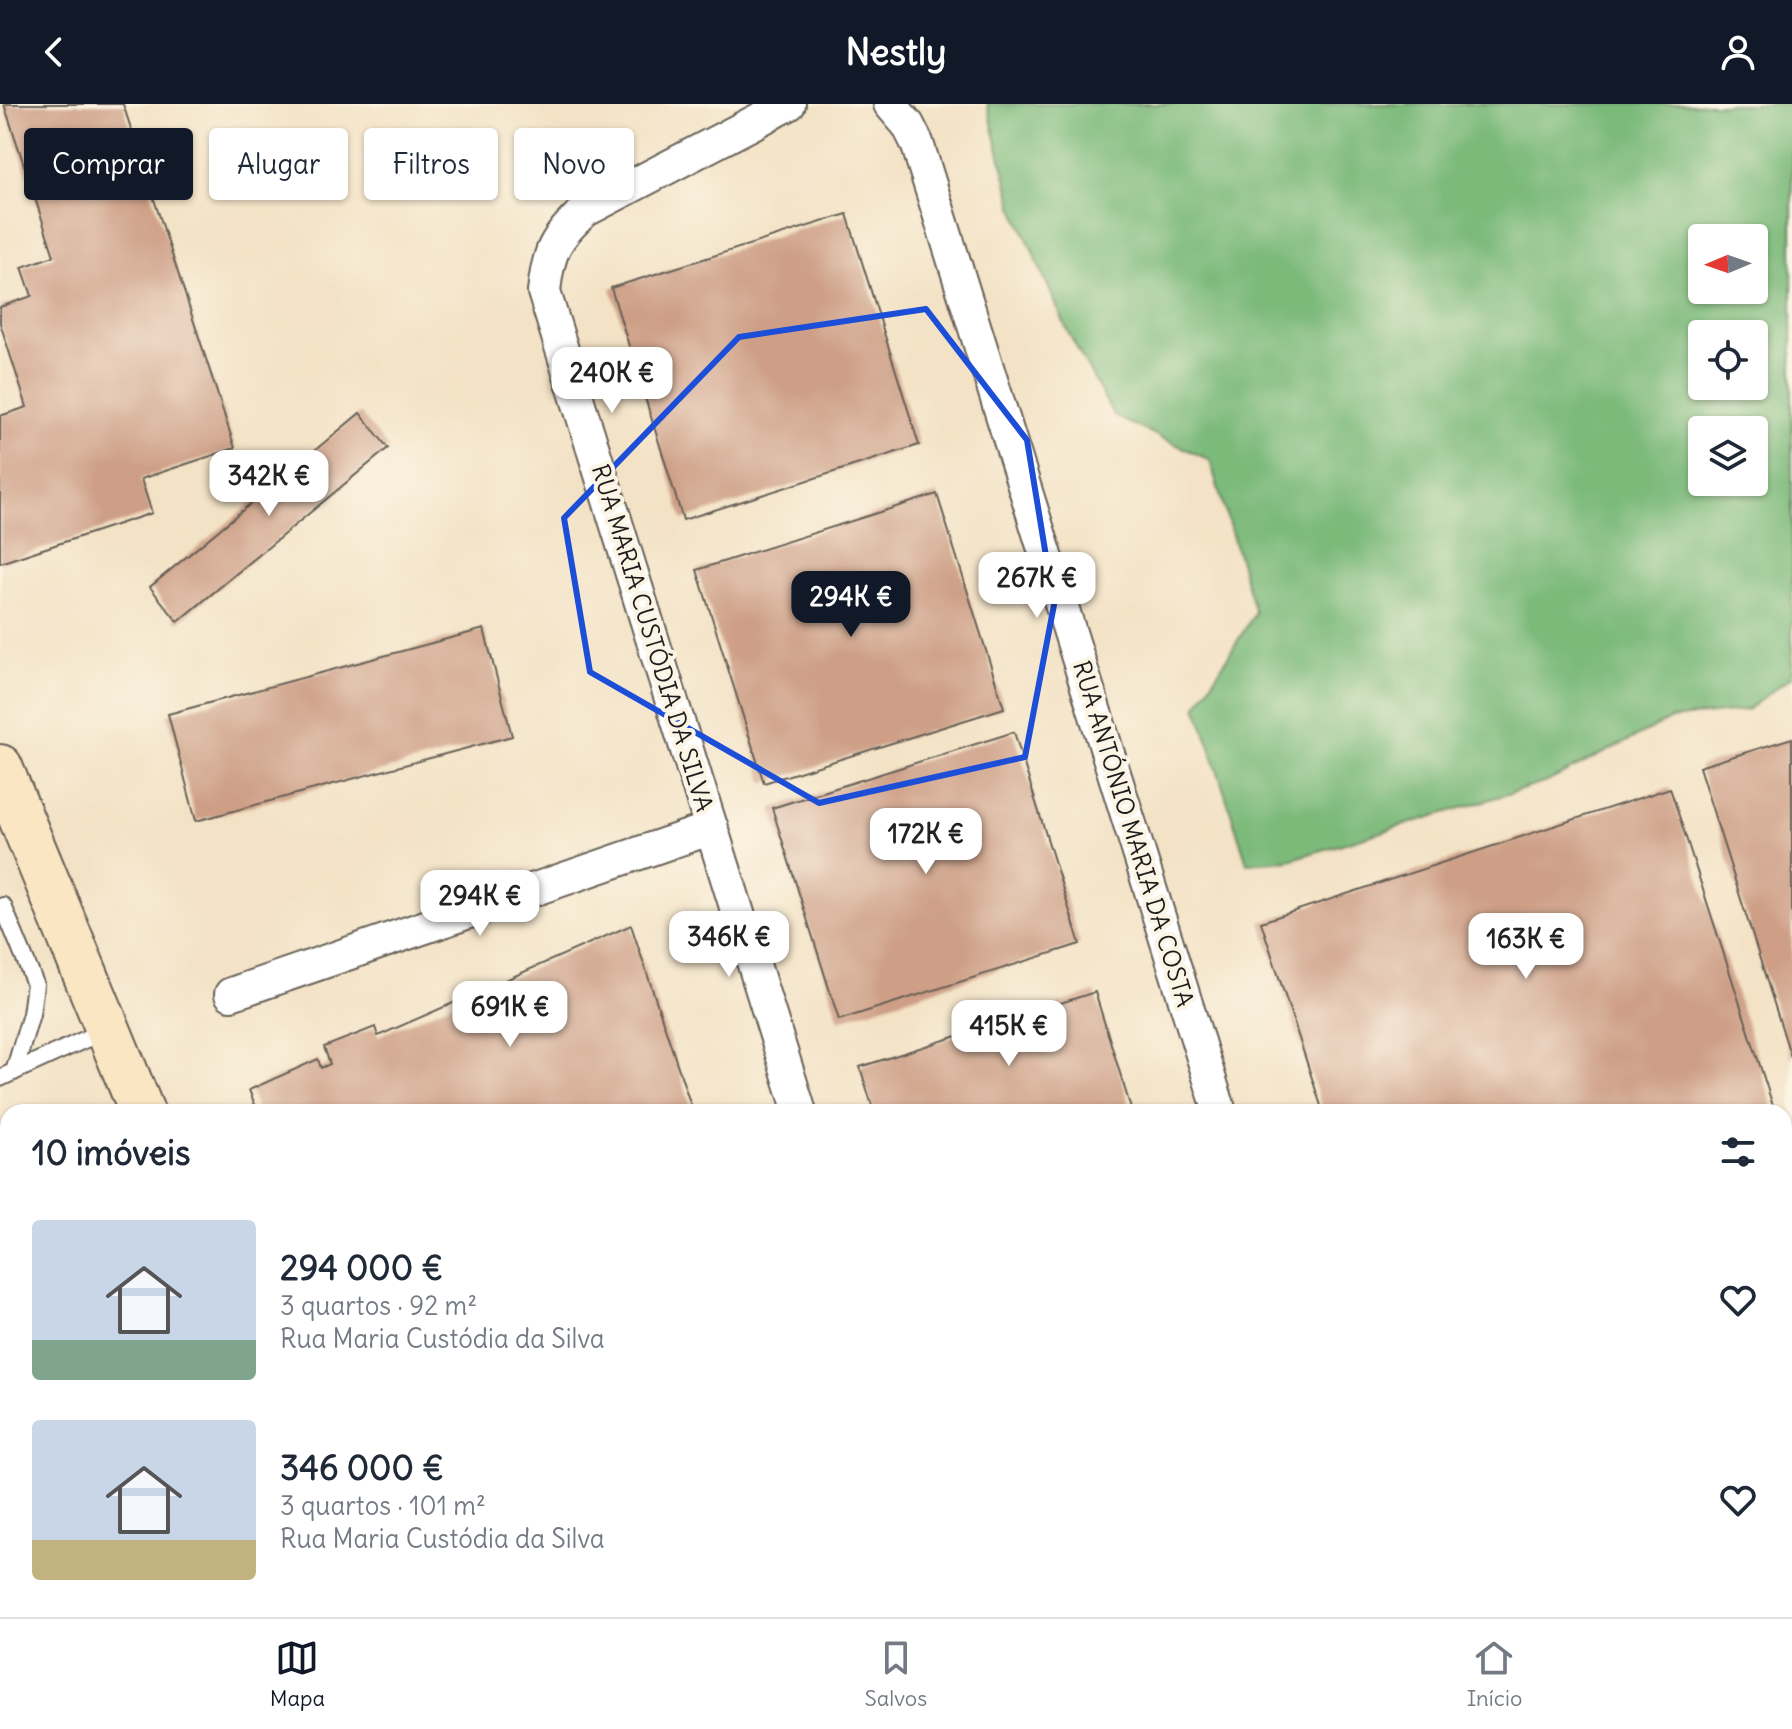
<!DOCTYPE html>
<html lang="pt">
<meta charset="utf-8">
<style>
body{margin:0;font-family:Delius,sans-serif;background:#f2f2f3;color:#1f2937;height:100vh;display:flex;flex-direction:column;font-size:30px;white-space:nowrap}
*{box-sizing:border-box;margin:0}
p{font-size:26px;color:#747a83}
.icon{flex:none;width:44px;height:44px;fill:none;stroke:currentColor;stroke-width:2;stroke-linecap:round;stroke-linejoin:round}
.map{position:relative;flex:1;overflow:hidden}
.panel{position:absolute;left:0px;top:1000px;width:1792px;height:514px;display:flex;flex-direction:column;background:#fff;border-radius:24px 24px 0 0;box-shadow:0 2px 6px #0004}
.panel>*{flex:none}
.top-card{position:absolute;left:24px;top:24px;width:800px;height:72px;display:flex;gap:16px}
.needle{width:52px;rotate:268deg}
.controls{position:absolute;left:1688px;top:120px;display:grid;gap:16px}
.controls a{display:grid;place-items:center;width:80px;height:80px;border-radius:8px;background:#fff;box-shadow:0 2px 6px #0004;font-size:40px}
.price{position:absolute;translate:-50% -68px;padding:0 18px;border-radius:16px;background:#fff;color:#222;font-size:26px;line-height:52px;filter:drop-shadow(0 2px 4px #0008)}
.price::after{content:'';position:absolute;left:50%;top:48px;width:24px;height:18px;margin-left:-12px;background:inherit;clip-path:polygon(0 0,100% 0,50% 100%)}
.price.on{background:#111827;color:#fff}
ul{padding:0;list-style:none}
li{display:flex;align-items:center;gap:24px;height:200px;padding:0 32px}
li span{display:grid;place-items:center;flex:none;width:224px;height:160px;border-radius:8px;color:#555}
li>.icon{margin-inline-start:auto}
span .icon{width:96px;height:96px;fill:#fffc;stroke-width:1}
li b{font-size:34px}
h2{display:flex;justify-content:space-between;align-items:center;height:96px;padding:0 32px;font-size:34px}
.chip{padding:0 28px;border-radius:8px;background:#fff;box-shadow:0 2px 6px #0004;font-size:28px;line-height:72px}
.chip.on{background:#111827;color:#fff}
header{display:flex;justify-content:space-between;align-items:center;height:104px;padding:0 32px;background:#111827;color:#fff;font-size:36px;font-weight:800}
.menu{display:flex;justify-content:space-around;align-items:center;height:112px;border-top:2px solid #e0e1e3;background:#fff;font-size:22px;color:#747a83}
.menu a{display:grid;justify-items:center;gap:4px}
.menu .on{color:#111827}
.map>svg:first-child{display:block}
</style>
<header><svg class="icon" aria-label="back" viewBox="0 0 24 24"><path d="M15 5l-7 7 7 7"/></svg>Nestly<svg class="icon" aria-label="person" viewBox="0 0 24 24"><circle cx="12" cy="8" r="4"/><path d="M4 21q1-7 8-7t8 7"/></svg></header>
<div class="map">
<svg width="1792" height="1513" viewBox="0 0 1792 1513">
<rect width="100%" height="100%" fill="#fcf5e5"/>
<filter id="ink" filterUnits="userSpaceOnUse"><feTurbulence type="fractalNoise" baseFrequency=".0125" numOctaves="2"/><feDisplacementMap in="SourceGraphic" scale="16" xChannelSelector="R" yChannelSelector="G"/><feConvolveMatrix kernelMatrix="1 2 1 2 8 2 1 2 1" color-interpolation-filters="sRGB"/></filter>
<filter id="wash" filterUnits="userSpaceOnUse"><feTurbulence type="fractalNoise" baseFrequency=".006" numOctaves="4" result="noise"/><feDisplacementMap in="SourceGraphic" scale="32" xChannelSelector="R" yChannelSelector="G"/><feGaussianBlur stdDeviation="1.8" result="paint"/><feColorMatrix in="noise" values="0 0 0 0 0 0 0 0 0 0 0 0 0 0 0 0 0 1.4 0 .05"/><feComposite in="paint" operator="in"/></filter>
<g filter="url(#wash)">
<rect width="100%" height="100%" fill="#f3e2c5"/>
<path fill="#7cba7a" stroke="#4c6b4b" stroke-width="2" fill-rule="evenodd" d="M987 0H1792V572L1747 606 1671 615 1547 678 1289 756 1247 759 1197 602 1255 509 1210 356 1114 312 1068 228 1013 102ZM1702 134H1754V186H1702ZM1702 230H1754V282H1702ZM1702 326H1754V378H1702Z
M1792 1190V1513H1446L1444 1506H1784V1192Z"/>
<g id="blocks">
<path fill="#ce9f86" d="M4 0H123L235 344 141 375 152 409 0 459V312L27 303 0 219V203L32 192 22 163 54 152Z
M847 110 919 341 683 416 611 184Z
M360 309 388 344 178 518 150 483Z
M937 390 1004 604 764 679 697 466Z
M484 525 512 632 196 717 168 610Z
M1014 628 1080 840 839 916 772 704Z
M1792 634V953H1791L1699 663Z
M1670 684 1775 1008H1323L1261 818Z
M631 821 693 1008H258L249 986 318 955 321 964 330 960 324 943 375 923 378 932Z
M1095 888 1132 1008H874L860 963Z
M1784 1038 1792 1061V1082L1784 1084Z
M8 1227V1414L0 1417V1230Z
M88 1506H278L280 1513H70Z
M383 1506H532L535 1513H386Z
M856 1506H1294L1297 1513H858Z"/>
</g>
</g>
<g filter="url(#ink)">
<use href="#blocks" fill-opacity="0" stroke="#676157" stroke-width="2"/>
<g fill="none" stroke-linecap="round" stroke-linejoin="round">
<defs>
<path id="service" d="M3 802 35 880 31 910 14 968
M0 974 108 925
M0 1039 8 1059
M0 1485 8 1482
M640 1513 657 1506"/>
<path id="minor" d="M789 0 586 106C555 133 548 148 544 188L800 1008
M890 0 908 21 917 39 1220 1008
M231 890 712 724
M1784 1135 1792 1133
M1378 1506 1381 1513"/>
<path id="secondary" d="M0 663 142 1008
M348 1506 351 1513"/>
</defs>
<use href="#service" stroke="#676157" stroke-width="20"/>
<use href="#minor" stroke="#676157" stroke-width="36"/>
<use href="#secondary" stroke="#676157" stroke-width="48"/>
<use href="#service" stroke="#fff" stroke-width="16"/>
<use href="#minor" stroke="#fff" stroke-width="32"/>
<use href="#secondary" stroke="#fbe6c4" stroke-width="44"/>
</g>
</g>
<path fill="none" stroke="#1d4ed8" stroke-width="6" stroke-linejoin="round" d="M926 205 1027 336 1054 501 1025 653 819 699 590 568 564 414 739 233Z"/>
<g text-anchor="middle" stroke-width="8" stroke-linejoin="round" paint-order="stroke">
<g font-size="24" fill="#1c1c1c" stroke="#fcf5e5">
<text transform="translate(652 534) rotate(73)" y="8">RUA MARIA CUSTÓDIA DA SILVA</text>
<text transform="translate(1133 730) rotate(73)" y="8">RUA ANTÓNIO MARIA DA COSTA</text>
</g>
</g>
</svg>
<div class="controls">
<a><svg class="needle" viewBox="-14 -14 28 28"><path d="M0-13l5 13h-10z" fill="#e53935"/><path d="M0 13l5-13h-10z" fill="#747a83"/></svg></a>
<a><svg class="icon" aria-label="locate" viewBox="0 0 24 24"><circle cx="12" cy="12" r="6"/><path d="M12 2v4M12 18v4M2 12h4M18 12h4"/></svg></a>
<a><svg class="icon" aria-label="layers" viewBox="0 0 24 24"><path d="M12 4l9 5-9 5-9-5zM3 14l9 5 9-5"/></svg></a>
</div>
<b class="price" style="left:612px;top:311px">240K €</b>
<b class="price" style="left:269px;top:414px">342K €</b>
<b class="price" style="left:1037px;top:516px">267K €</b>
<b class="price on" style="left:851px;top:535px">294K €</b>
<b class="price" style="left:926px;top:772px">172K €</b>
<b class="price" style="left:480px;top:834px">294K €</b>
<b class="price" style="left:729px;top:875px">346K €</b>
<b class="price" style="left:1526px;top:877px">163K €</b>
<b class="price" style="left:510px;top:945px">691K €</b>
<b class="price" style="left:1009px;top:964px">415K €</b>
<div class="top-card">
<a class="chip on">Comprar</a>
<a class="chip">Alugar</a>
<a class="chip">Filtros</a>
<a class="chip">Novo</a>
</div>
<section class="panel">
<h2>10 imóveis<svg class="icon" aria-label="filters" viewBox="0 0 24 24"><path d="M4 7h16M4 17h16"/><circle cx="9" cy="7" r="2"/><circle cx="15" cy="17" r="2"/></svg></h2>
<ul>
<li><span style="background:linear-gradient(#c9d6e8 75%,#7fa58c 0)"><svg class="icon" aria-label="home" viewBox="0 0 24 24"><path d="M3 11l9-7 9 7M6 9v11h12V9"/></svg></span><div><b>294 000 €</b><p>3 quartos · 92 m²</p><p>Rua Maria Custódia da Silva</p></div><svg class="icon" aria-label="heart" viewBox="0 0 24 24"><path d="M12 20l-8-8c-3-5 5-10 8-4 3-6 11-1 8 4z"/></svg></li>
<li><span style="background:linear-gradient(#c9d6e8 75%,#c2b280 0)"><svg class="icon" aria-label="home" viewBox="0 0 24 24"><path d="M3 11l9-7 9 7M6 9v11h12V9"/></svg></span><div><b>346 000 €</b><p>3 quartos · 101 m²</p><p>Rua Maria Custódia da Silva</p></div><svg class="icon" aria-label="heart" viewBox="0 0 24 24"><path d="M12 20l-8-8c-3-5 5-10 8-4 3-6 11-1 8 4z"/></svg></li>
</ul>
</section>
</div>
<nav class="menu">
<a class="on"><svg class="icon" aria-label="map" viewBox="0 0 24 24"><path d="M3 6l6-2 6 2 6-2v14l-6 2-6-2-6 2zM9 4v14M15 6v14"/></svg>Mapa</a>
<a><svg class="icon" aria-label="saved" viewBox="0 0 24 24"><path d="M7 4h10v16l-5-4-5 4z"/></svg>Salvos</a>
<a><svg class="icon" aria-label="home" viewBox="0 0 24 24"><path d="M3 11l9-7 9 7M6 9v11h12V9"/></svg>Início</a>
</nav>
